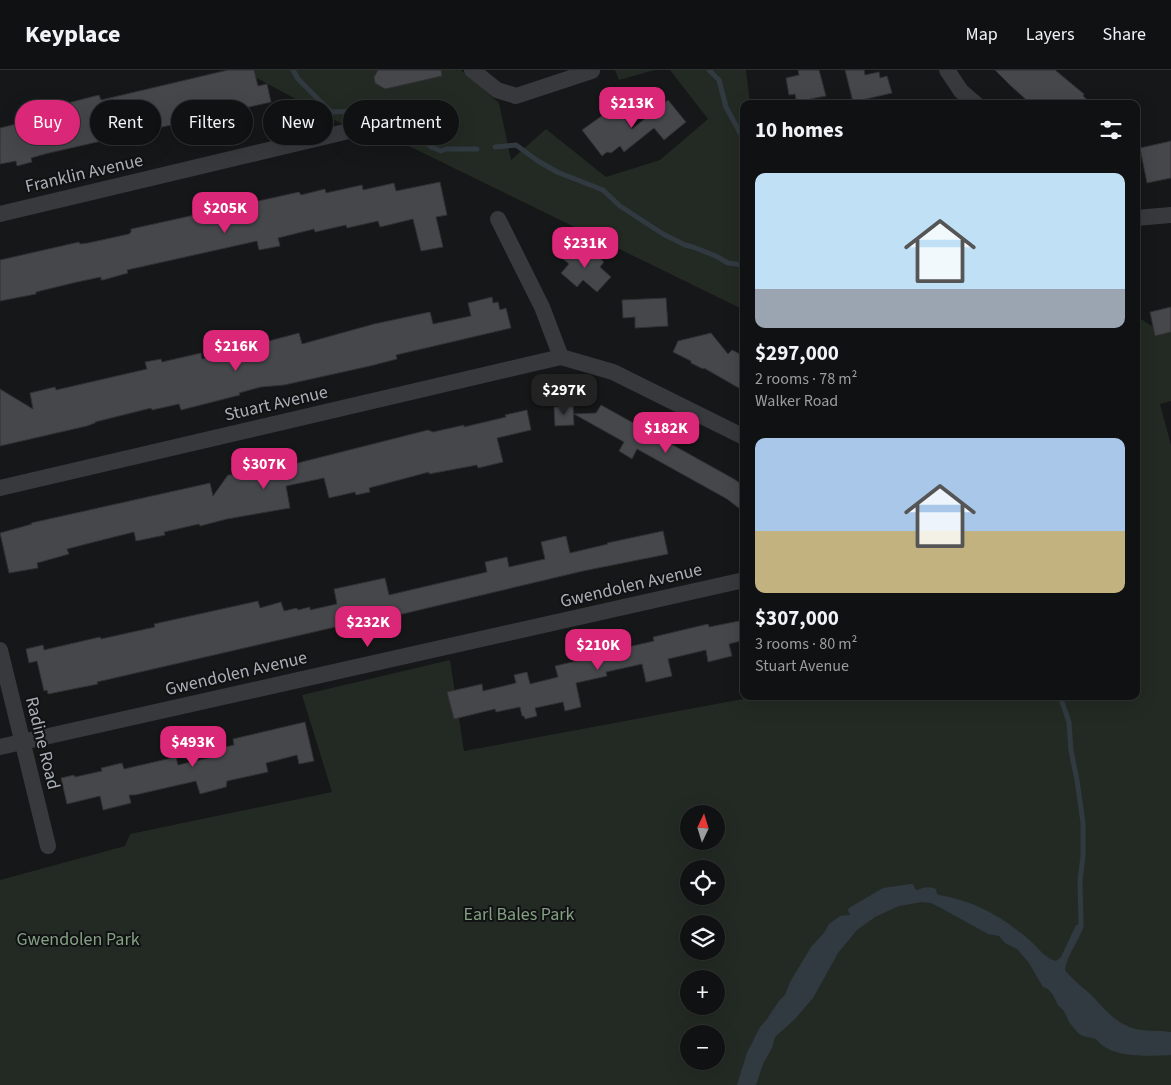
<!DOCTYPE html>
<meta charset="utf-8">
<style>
body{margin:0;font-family:"Source Sans 3",sans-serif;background:#1e1f20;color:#f1f3f6;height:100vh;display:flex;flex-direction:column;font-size:19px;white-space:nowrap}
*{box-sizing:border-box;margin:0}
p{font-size:16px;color:#9c9d9f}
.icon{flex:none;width:28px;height:28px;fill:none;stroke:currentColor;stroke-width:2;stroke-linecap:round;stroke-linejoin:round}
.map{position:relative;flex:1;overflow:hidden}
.drawer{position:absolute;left:740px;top:30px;width:400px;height:600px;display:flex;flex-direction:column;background:#101112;border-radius:10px;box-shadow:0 5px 20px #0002,0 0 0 1px #303132}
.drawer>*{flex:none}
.guide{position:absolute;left:15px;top:30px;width:475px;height:45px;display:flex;gap:10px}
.needle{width:32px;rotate:4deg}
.buttons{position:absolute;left:680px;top:735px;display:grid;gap:10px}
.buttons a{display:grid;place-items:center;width:45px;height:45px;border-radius:50%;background:#101112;box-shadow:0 5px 20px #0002,0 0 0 1px #303132;font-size:25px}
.price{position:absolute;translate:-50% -42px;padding:0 11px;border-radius:10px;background:#db2777;color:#fff;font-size:16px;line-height:32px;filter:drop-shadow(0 1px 2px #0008)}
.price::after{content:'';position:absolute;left:50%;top:30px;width:15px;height:11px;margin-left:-8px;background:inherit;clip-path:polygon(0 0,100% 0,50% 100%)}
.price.on{background:#222;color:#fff}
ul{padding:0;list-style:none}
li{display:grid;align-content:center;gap:10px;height:265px;padding:0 15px}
li span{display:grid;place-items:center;height:155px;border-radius:10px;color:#555}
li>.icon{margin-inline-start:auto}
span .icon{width:90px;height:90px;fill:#fffc;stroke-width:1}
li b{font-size:21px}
h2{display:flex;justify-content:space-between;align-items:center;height:60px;padding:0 15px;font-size:21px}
.tag{padding:0 18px;border-radius:22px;background:#101112;box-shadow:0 5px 20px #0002,0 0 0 1px #303132;font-size:18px;line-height:45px}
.tag.on{background:#db2777;color:#fff}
header{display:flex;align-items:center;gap:30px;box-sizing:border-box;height:70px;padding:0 25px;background:#101112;border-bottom:1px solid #303132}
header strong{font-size:24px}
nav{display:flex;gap:28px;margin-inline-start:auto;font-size:18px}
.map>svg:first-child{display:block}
</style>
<header>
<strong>Keyplace</strong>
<nav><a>Map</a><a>Layers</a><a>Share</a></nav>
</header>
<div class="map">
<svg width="1171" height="1015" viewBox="0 0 1171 1015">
<rect width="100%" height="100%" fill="#161718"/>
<path fill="#232a23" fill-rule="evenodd" d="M242 0H461L499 33 511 90 546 59 606 107 660 90 708 49 670 0H746L750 34H744V240L364 54 353 60Z
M615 0H655L619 10Z
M1136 246 1160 261 1171 258V331L1160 334 1171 375V1015H0V810L125 776 130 764 332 722 302 625 450 590 464 681 759 626H1136ZM689 744H716V771H689ZM689 799H716V826H689ZM689 854H716V881H689ZM689 909H716V936H689ZM689 964H716V991H689Z"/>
<path fill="#313a40" d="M911 814H913L915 819 917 820C924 817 929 816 936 819L937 824 939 825C974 831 999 845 1026 867 1036 875 1044 888 1056 891L1061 887 1076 855H1084C1080 870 1067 884 1065 900 1074 912 1086 919 1096 930 1106 941 1117 953 1132 958 1145 962 1158 960 1171 962V985C1149 986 1111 989 1096 969L1083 966 1078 963 1069 952 1064 941 1058 935 1053 925 1048 919 1043 917 1029 893 1017 879 1005 873 999 866 988 864 941 838 931 833 922 832 899 836 875 847 857 860 838 883 813 928 795 949 775 967 772 978 763 994 756 1015H737L747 983 760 957 767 949 779 931 785 925 790 912 811 877 824 863 829 854 840 846 850 845 848 840 849 838 883 818Z"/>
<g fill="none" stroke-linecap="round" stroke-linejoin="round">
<path stroke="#313a40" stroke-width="5" d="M293 0 298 9 331 42 357 41 374 45
M709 0 719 10 726 37 744 70
M386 50 402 62 419 66 431 77 441 81 446 79H477
M495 77 516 75 538 91 557 102 603 120 620 136 663 164 685 175 693 177 716 186 728 193 744 195
M1060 626 1069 652 1071 681 1077 710 1083 753V786L1080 811 1081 854 1078 860"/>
</g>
<path fill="#46474b" stroke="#313134" d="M228 0H254L258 16 267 14 271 32 45 84 31 88 32 92 17 96 16 91 0 94V58L20 53V51L58 40 56 36 99 25 101 30Z
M378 0H441L442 6 385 19 375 13 374 7Z
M798 0H819L826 26 810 29V34H797L795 24 789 25 786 8 799 5Z
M845 0H864L865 5 879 2 880 8 887 6 892 23 853 32Z
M995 0H1055L1084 24 1083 26 1092 34H1031L1011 16Z
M668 30 686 52 664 70 654 58 624 82 620 76 611 83 607 82 602 86 582 60 603 45 605 48 617 39 632 59Z
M1171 71V108L1147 113 1140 78Z
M440 112 447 145 436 147 443 177 421 181 413 149 380 157 378 151 347 158 346 155 315 162 314 159 278 168 280 176 259 180 257 171 127 200 128 203 103 210H101V207L77 212 36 222V224L0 231V190L79 172 80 174 88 173 129 164 131 162V159L299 122 301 125 325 119 326 123 362 115 363 120 394 113 396 121Z
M575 174 586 184 591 180 604 192 600 197 611 207 597 222 583 210 577 217 561 203 569 194 562 188Z
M492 227 493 233 498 232 500 240 506 238 511 258 396 285 397 289 370 296 284 315 261 317 239 323 240 325 181 340 179 334 152 340 151 338 95 352V353L87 356 0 376V319L33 339 30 323 55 317 56 320 147 299 145 292 161 289 162 292 201 283 202 289 239 280 238 276 256 270 257 272H265L299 263 302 274 374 254 430 242 433 254 471 246 468 233Z
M666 228 668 256 635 258V247L623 248 622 230Z
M1171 237V262L1155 266 1150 242Z
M711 263 728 284 732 280 744 286V321L704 298 703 299 691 293V291L673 282 678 271Z
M601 335 734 409 744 416V442L727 429 637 379 632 389 619 381 624 372 574 344 596 343Z
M573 336 574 355 555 356 554 337Z
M527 340 531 360 497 368 503 392 478 398 477 395 429 404V402L369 418 370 422 356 425 355 422 329 428 324 408 286 416 290 438 227 449 200 456 199 454 164 462 165 465 136 471 134 462 98 471 67 479 69 484 37 493 38 498 9 503 0 463 32 454 31 453 210 413 213 426 228 405 249 404 290 395 428 360 433 362 464 355V357L506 347 505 345Z
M663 461 668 484 583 501 394 546 393 549 367 555 366 550 97 612 98 614 48 624 47 620 44 621 37 591 29 593 26 579 43 575 44 580 100 567 101 569 155 557 154 554 258 531 260 538 281 532 284 541 297 538 298 540 310 537V540L337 534 334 519 385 508 389 525 487 502 485 492 507 487 509 497 545 489 541 472 566 466 570 483 608 474 607 473Z
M744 550V570L729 574 732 586 708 592 706 580 668 589 672 606 647 612H646L642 594 606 602 607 606 576 613 581 637 565 641 563 632 535 638 537 646 525 649 524 646H522L520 637 496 642 495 639 454 649 447 622 482 614 483 621 516 613 514 605 527 602 530 614 558 607 555 596 581 590 580 585 601 580 602 583 654 571 653 567 708 554 709 557Z
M305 652 314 691 299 694 297 685 266 693 268 702 227 711 226 717 200 724 196 711 135 725H129L131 733 103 740 100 726 67 734 61 708 74 705 75 707 102 701 101 698 122 693 124 699 176 687 178 695 213 687 212 680 234 675 233 669Z"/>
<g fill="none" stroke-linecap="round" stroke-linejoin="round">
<path stroke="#38393d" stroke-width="16" d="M472 0 497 20 516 26 592 1
M947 0 961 21 976 34
M0 144 353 60
M1136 148 1171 145
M498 149 542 237 561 287 613 302 744 367
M0 418 561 287
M0 580 48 776
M0 677 744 510"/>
</g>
<g text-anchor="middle" stroke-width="4" stroke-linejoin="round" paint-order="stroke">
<g font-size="18" fill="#aaafb7" stroke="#111213">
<text transform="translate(84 103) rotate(-13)" y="6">Franklin Avenue</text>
<text transform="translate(276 333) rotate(-13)" y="6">Stuart Avenue</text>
<text transform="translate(631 515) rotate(-13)" y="6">Gwendolen Avenue</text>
<text transform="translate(236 603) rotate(-13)" y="6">Gwendolen Avenue</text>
<text transform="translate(43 673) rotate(76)" y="6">Radine Road</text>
</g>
<g font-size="18" fill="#84a082" stroke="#111213">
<text x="519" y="850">Earl Bales Park</text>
<text x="78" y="875">Gwendolen Park</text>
</g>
</g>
</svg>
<div class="buttons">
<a><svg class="needle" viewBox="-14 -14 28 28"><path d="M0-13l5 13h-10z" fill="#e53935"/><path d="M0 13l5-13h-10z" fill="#9c9d9f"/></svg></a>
<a><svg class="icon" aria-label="locate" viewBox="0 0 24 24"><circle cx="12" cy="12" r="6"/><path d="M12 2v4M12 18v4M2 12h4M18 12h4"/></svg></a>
<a><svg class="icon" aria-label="layers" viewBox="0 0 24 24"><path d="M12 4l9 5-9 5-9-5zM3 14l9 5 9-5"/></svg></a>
<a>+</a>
<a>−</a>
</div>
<b class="price" style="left:632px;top:59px">$213K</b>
<b class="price" style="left:225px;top:164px">$205K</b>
<b class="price" style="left:585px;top:199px">$231K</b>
<b class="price" style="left:236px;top:302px">$216K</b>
<b class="price on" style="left:564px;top:346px">$297K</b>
<b class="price" style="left:666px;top:384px">$182K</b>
<b class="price" style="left:264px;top:420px">$307K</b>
<b class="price" style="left:368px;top:578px">$232K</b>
<b class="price" style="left:598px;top:601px">$210K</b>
<b class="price" style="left:193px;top:698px">$493K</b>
<div class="guide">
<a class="tag on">Buy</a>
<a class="tag">Rent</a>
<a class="tag">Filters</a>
<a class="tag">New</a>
<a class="tag">Apartment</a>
</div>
<section class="drawer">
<h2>10 homes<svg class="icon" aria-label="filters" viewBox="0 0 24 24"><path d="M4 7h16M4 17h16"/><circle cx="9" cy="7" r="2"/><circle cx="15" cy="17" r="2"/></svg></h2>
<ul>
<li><span style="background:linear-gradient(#bfe0f5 75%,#9aa5b1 0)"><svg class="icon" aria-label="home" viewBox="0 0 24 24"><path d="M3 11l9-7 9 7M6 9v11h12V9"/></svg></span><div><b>$297,000</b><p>2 rooms · 78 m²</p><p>Walker Road</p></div></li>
<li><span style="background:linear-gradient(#a9c7e8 60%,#c2b280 0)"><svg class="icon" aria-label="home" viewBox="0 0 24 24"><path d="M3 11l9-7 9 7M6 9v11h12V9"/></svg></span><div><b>$307,000</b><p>3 rooms · 80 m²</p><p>Stuart Avenue</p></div></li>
</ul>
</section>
</div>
